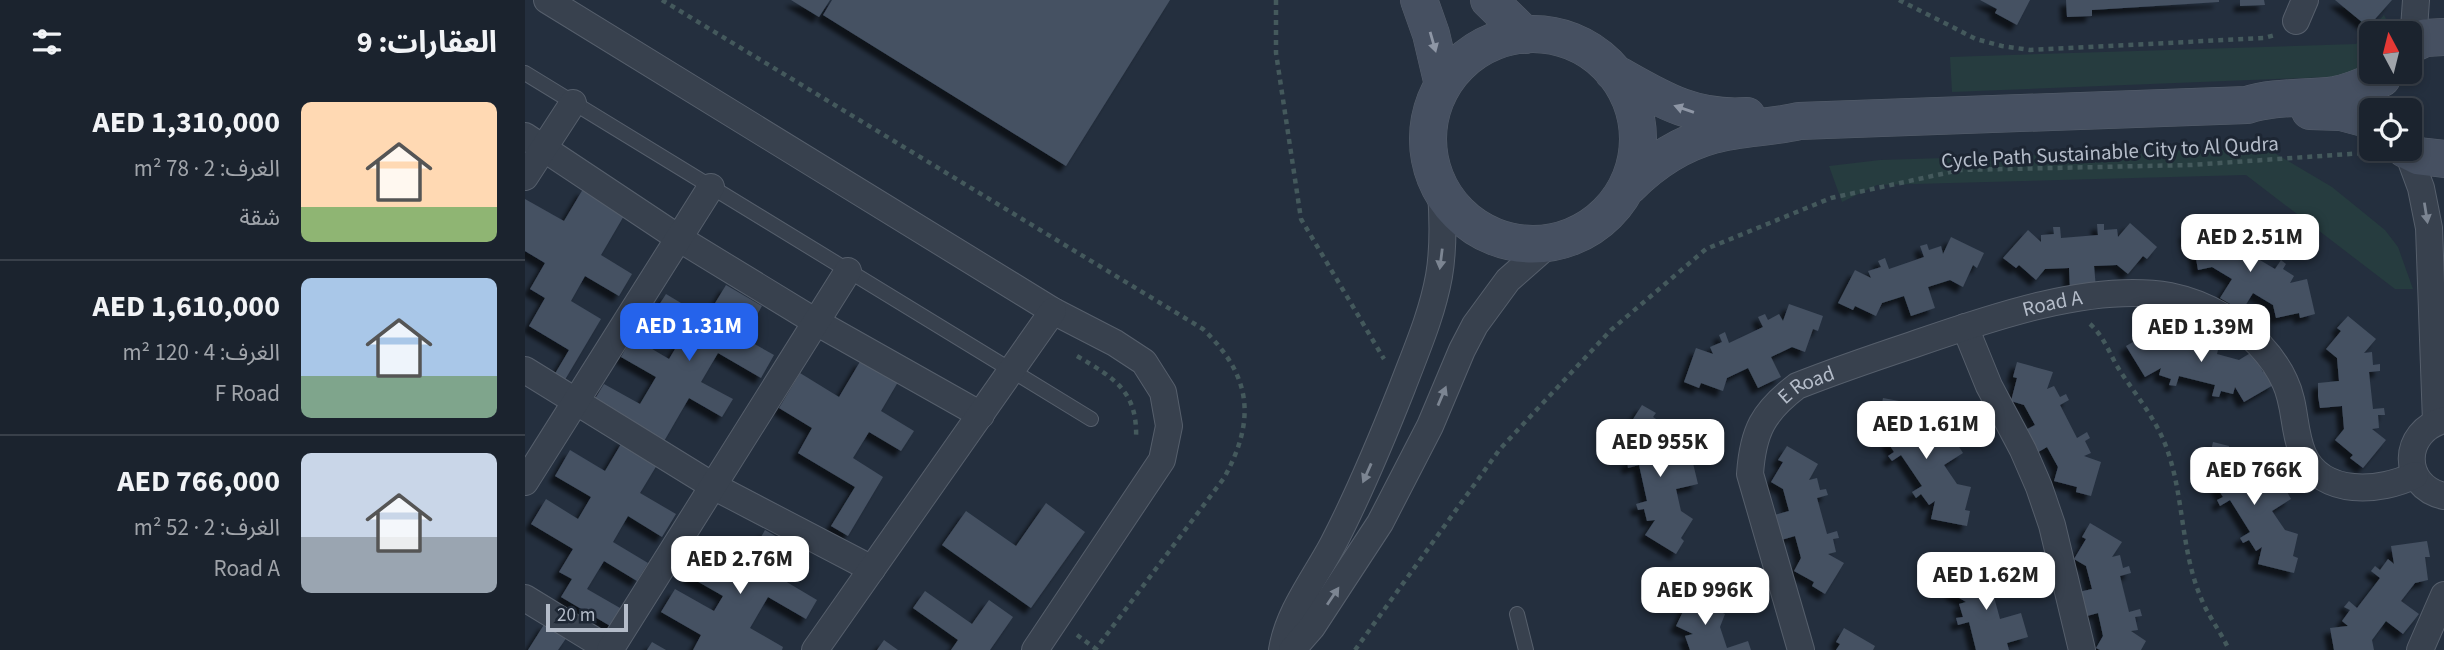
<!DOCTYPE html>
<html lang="ar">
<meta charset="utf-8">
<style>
body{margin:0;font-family:"Source Sans 3","Noto Sans Arabic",sans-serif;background:#242b36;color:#f1f3f6;direction:rtl;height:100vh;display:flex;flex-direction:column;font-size:26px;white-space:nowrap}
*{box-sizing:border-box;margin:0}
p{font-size:23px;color:#a0a4aa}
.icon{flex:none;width:38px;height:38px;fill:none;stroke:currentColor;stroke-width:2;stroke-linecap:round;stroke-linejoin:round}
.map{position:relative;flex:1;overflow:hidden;direction:ltr}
.drawer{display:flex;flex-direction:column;background:#1b232e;width:525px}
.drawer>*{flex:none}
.needle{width:46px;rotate:353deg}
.tools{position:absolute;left:1834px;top:21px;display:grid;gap:14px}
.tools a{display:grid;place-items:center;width:63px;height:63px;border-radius:10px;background:#1b232e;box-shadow:0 4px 10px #0003,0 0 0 2px #39404a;font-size:35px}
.scale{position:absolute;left:21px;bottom:18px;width:82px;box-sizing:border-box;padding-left:7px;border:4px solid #b4bcc9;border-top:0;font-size:19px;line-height:24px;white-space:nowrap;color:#b4bcc9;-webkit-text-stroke:5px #1d2633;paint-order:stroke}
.price{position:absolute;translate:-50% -60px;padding:0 16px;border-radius:14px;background:#fff;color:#222;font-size:23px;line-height:46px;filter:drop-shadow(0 2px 4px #0008)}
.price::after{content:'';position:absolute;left:50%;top:42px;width:21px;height:16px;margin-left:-10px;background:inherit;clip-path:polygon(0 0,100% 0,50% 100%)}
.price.selected{background:#2563eb;color:#fff}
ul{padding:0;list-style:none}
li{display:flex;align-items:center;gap:21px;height:175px;padding:0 28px}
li+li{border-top:2px solid #39404a}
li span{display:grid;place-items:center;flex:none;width:196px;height:140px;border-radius:10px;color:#555}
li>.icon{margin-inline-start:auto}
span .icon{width:84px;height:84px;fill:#fffc;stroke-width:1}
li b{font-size:30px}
h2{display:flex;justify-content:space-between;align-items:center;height:84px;padding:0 28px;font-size:30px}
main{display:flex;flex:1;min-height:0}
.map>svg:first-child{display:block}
</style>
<main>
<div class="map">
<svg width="1919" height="650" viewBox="0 0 1919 650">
<defs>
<filter id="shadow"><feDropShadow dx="-6" dy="6" stdDeviation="2" flood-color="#0009"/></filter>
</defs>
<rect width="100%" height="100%" fill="#242f3e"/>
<path fill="#263c3f" d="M1859 15 1868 33H1846V69L1828 76 1427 92 1425 57 1831 44Z
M1741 148 1807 187 1860 230 1873 247 1888 289H1870L1721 175 1352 185 1317 202 1304 166 1355 160Z"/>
<path fill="#455162" filter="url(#shadow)" d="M266 0H305L294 17Z
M307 0H645L541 166 298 15Z
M1455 0H1505L1492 25 1470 13 1472 9Z
M1541 0H1694V2L1567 10V16L1542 17Z
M1715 0H1739L1740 5 1715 6Z
M1810 0H1867L1843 27Z
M58 189 100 214 76 255 107 274 94 296 60 276 46 301 76 319 38 383 28 377 44 350 4 326 20 298 5 289 20 263 0 251V199L39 221Z
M1605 223 1632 247 1622 259 1618 256 1603 274 1592 265 1569 266 1571 288 1545 290 1544 268 1520 269 1511 280 1494 265 1491 268 1478 258 1503 230 1516 242V235L1529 234 1528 227H1535L1536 238 1573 235 1572 224H1579V230L1592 229 1593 237Z
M1696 225 1700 242 1704 236 1715 242 1718 237 1724 241 1718 250 1750 269 1756 260 1761 264 1758 269 1769 276 1765 283 1782 279 1790 314 1775 318 1774 313 1751 318 1748 305 1728 293 1717 311 1695 298 1707 279 1687 267 1673 270 1669 247 1664 248 1660 233Z
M1426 237 1459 253 1452 268 1448 265 1438 287 1425 280 1403 287 1410 308 1386 316 1379 296 1357 303 1351 316 1330 306 1328 310 1313 303 1330 270 1346 278 1343 271 1356 267 1353 261 1360 258 1364 269 1399 257 1395 246 1402 244 1404 250 1416 246 1418 254Z
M201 285 237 306 219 338 249 355 236 378 193 353 176 382 208 399 197 417 164 398 138 443 68 402 79 384 115 404 131 377 96 357 107 337 144 359 159 334 127 316 141 294 181 318Z
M1264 304 1298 316 1293 331 1288 329 1280 352 1267 347 1246 357 1256 377 1233 388 1223 368 1202 378 1198 391 1176 383 1174 388 1159 382 1171 348 1188 354 1185 347 1197 342 1194 335 1200 332 1204 343 1238 327 1233 317 1240 314 1243 320 1254 314 1258 321Z
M1823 316 1851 339 1839 353 1847 352 1848 365 1855 364V371L1844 372 1848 409 1859 408 1860 415H1853L1854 428 1847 429 1861 440 1838 468 1825 458 1828 455 1810 440 1819 429 1817 406 1795 408 1793 396V383L1814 381 1812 358 1801 349 1816 331 1812 328Z
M1673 326 1697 333 1692 354 1714 360 1727 352 1738 372 1742 370 1750 384 1719 402 1710 387 1708 394 1696 391 1694 397 1687 396 1690 385 1654 376 1651 386 1644 385 1646 379 1634 375 1636 368 1620 377 1601 346 1615 338 1618 342 1638 330 1645 342 1667 347Z
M336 360 373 382 356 411 389 431 376 451 344 432 328 458 358 477 323 536 306 526 330 487 273 453 287 428 254 408 275 373 314 397Z
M1492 362 1528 372 1522 389 1529 386 1535 397 1541 394 1544 400 1535 405 1552 438 1562 432 1565 438 1560 441 1566 453 1559 456 1576 462 1566 496 1551 492 1552 487 1529 481 1533 467 1522 447 1503 458 1491 435 1510 425 1499 405 1486 401 1492 378 1488 377Z
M1358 398 1374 401 1373 405 1396 410 1393 424 1405 444 1424 431 1438 453 1419 465 1432 484 1446 487 1440 510 1445 511 1442 526 1406 519 1410 501 1404 505 1396 494 1391 498 1387 492 1397 486 1376 455 1367 461 1363 456 1369 452 1362 441 1368 437 1351 433Z
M1117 405 1131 413 1128 417 1148 430 1140 441 1145 464 1167 459 1173 484 1151 489 1156 511 1168 519 1156 538 1159 541 1151 554 1120 535 1130 520 1122 521 1119 509 1113 510 1111 504 1122 501 1114 465 1103 468 1102 461 1108 460 1105 447 1113 445 1098 435Z
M99 439 135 460 115 493 151 514 137 537 103 516 88 542 123 563 112 581 79 561 62 589 102 612 92 630 36 597 47 579 34 572 48 549 6 524 21 499 53 519 66 497 30 476 45 450 80 471Z
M1688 442 1704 446 1703 451 1725 456 1722 470 1734 489 1753 478 1760 488 1766 499 1747 511 1760 530 1773 534 1768 556 1773 558 1769 573 1733 564 1737 547 1731 551 1724 540 1718 543 1715 538 1725 532 1705 500 1695 506 1692 500 1698 497 1691 486 1697 482 1680 478Z
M1262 446 1293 464 1284 480 1292 478 1295 490 1301 489 1303 495 1292 498 1302 534 1312 531 1314 538 1308 539 1311 552 1303 554 1319 563 1300 594 1287 586 1289 582 1269 571 1276 558 1270 536 1249 542 1242 517 1264 511 1258 489 1246 482 1258 462 1253 460Z
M521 503 560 532 506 608 417 545 441 511 491 546Z
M1565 523 1597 542 1587 557 1595 555 1598 568 1604 566 1606 573 1595 576 1604 612 1615 609 1617 616 1610 617 1613 630 1606 631 1621 641 1616 650H1575L1571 648 1578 636 1573 613 1551 619 1545 594 1567 589 1561 566 1549 559 1561 539 1557 537Z
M240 530 277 551 260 581 292 600 281 619 243 597 225 628 258 647 257 650H168L176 635 136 612 150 589 189 611 198 596 163 576 182 544 220 566Z
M1902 541 1905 557H1900L1903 580 1890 583 1876 601 1894 614 1878 634 1861 621 1847 640 1849 650H1809L1805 628 1823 626 1817 621 1825 610 1819 607 1824 601 1832 608 1855 578 1846 571 1850 566 1855 570 1863 559 1869 564 1866 546Z
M1443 562 1458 569 1455 573 1475 585 1469 597 1475 619 1496 613 1503 637 1482 643 1484 650H1451L1444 622 1433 625 1431 618 1438 617 1434 604 1441 602 1426 593Z
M1139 572 1145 590 1131 594 1126 576Z
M400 591 447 624 464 600 488 617 465 650H426L433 640 388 608Z
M1167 593 1181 600 1179 604 1200 614 1195 627 1202 648 1223 641 1226 650H1165L1160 636 1168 634 1151 626Z
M20 623 42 637 33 650H3Z
M1319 628 1350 646 1348 650H1311L1315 644 1311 642Z
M359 640 373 650H352Z
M127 642 141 650H122Z"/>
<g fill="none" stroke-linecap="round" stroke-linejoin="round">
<defs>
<path id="lane" d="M0 73 566 419
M992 614 1001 650"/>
<g id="street">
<path d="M22 0 528 311 590 343 619 362 638 392 644 426 637 460 510 650"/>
<path d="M1771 21 1780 0"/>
<path d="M1888 43 1891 0"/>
<path d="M0 136 155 239 291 322 456 415"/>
<path d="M1882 150 1896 188 1904 228 1911 422"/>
<path d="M0 177 48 103"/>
<path d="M1440 327 1464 386 1498 450 1514 487 1527 525 1557 650"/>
<path d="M0 370 188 486 347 569"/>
<path d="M1919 420C1877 431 1875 486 1919 496"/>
<path d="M0 482 186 187"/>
<path d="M0 598 85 650"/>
<path d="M85 650 323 271"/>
<path d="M290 650 528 311"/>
<path d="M757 650C763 612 790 578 808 544 834 494 856 441 877 388 891 351 907 315 914 276 919 247 918 219 916 191"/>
<path d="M767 650 787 627 855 523 905 426 937 350 950 325 983 280 1025 243"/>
<path id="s1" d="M1276 650 1225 474C1228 431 1238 412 1272 386 1310 371 1348 358 1387 345 1462 319 1566 282 1645 296 1665 300 1682 307 1699 317 1724 330 1749 357 1760 382 1771 405 1768 431 1778 454 1797 497 1856 492 1890 475"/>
<path d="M1895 650 1919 595"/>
</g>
<path id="secondary" d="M894 0 906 34 918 85
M964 0 1000 35
M903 139a105 105 0 1 1 210 0a105 105 0 1 1-210 0Z
M1885 45 1900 38 1919 37
M1088 72C1134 98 1167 120 1222 116
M1785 111 1816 112 1846 120
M1880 149 1894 156 1919 159
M1104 186C1128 162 1155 144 1188 135 1216 127 1246 128 1274 121L1722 105C1751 96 1780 99 1810 95 1827 92 1841 85 1857 78"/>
</defs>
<use href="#lane" stroke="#565f6c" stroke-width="16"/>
<use href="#street" stroke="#565f6c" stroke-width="28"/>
<use href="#secondary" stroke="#565f6c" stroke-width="38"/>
<path stroke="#44595c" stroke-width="4.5" stroke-dasharray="5 5" stroke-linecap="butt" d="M137 0 678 329C727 376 731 420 699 478L570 650
M751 0V53L776 219 859 359
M1374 0 1451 39 1477 46 1505 50 1739 38 1750 35
M1565 324C1580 337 1586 358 1597 374 1614 399 1633 422 1643 452 1659 499 1656 551 1676 598 1683 616 1696 632 1704 650
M552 356C589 378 613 391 611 439
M552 635 571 649
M830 650 975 449 1086 330 1181 249 1306 198 1435 170 1666 165 1839 153"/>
<use href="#lane" stroke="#38414e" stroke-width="14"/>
<use href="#street" stroke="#38414e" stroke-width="26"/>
<use href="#secondary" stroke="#465061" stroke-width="37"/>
</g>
<defs><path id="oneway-solid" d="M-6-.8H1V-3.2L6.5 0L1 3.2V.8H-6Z" transform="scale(1.75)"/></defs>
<g fill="#8e96a5">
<use href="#oneway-solid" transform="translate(908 42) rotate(74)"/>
<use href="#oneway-solid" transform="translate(1159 109) rotate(-161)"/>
</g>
<g fill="#7c8592">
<use href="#oneway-solid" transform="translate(1901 213) rotate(81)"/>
<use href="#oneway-solid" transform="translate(916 259) rotate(97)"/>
<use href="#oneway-solid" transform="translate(917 396) rotate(-67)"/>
<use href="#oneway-solid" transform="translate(842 473) rotate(114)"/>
<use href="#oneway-solid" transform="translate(808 596) rotate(-56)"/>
</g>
<g text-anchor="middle" stroke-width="6" stroke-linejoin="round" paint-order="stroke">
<g font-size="21" fill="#b4bcc9" stroke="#1d2633">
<text transform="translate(1585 152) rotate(-3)" y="7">Cycle Path Sustainable City to Al Qudra</text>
<text dy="7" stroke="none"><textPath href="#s1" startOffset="556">Road A</textPath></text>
<text dy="7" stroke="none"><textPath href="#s1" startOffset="296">E Road</textPath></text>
</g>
</g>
</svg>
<div class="tools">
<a><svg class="needle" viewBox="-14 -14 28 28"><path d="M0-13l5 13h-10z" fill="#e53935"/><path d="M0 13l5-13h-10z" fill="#a0a4aa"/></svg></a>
<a><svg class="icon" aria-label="locate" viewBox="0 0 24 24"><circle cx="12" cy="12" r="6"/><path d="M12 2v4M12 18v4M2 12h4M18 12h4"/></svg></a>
</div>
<div class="scale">20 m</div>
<b class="price" style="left:1725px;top:274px">AED 2.51M</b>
<b class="price selected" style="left:164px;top:363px">AED 1.31M</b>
<b class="price" style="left:1676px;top:364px">AED 1.39M</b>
<b class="price" style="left:1401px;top:461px">AED 1.61M</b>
<b class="price" style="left:1135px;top:479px">AED 955K</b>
<b class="price" style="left:1729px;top:507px">AED 766K</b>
<b class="price" style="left:215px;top:596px">AED 2.76M</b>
<b class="price" style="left:1461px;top:612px">AED 1.62M</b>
<b class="price" style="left:1180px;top:627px">AED 996K</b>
</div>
<section class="drawer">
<h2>العقارات: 9<svg class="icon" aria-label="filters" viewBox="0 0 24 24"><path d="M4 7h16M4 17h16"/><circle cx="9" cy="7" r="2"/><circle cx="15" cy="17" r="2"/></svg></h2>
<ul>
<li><span style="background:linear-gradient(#ffd9b3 75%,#8fb573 0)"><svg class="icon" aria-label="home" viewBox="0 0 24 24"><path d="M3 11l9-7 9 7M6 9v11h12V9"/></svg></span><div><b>AED 1,310,000</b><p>الغرف: 2 · 78 m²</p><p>شقة</p></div></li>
<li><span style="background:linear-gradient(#a9c7e8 70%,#7fa58c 0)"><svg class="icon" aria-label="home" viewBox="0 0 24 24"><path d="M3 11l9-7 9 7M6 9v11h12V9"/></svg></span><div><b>AED 1,610,000</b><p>الغرف: 4 · 120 m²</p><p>F Road</p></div></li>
<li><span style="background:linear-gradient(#c9d6e8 60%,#9aa5b1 0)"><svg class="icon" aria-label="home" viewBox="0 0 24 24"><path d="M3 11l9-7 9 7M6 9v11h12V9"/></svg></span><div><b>AED 766,000</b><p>الغرف: 2 · 52 m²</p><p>Road A</p></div></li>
</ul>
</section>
</main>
